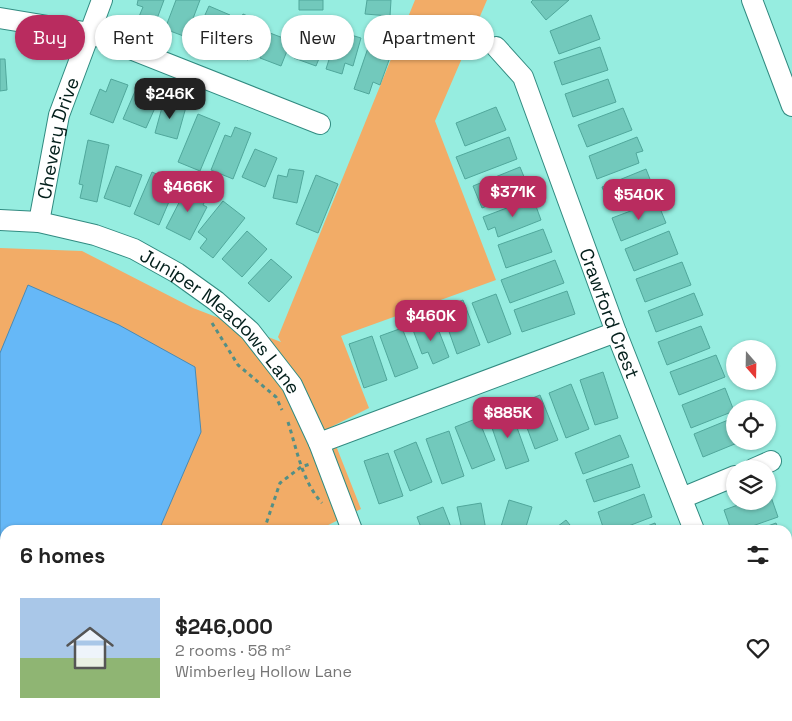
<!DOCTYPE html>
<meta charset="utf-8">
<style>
body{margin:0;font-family:"Space Grotesk",sans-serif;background:#f2f2f2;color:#222;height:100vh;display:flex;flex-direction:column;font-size:19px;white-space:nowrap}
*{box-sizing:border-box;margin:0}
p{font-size:16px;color:#767676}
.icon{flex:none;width:28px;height:28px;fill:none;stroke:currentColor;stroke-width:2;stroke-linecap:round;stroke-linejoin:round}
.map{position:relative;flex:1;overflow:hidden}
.drawer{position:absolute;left:0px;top:525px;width:792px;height:196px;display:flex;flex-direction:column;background:#fff;border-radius:15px 15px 0 0;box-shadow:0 1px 4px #0004}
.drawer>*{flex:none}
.top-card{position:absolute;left:15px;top:15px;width:500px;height:45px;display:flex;gap:10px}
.needle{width:32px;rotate:160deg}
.fabs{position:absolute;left:726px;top:340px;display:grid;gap:10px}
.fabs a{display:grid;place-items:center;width:50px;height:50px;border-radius:50%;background:#fff;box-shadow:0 1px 4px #0004;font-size:25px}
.price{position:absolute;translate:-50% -42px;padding:0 11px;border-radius:10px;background:#b92c5f;color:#fff;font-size:16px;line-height:32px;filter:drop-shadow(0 1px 2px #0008)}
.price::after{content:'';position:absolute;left:50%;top:30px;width:15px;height:11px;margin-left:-8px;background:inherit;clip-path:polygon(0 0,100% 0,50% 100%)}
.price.current{background:#222;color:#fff}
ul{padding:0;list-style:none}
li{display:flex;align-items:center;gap:15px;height:125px;padding:0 20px}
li+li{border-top:1px solid #e0e0e0}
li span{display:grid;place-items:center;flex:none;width:140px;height:100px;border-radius:0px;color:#555}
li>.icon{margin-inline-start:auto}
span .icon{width:60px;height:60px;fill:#fffc;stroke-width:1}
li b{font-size:21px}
h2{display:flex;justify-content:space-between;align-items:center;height:60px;padding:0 20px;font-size:21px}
.tag{padding:0 18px;border-radius:22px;background:#fff;box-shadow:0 1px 4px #0004;font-size:18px;line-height:45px}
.tag.current{background:#b92c5f;color:#fff}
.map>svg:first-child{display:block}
</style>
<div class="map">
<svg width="792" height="721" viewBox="0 0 792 721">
<rect width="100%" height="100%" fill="#96ede0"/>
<path fill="#f2ac67" d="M415 0H487L435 121 496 280 341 336 369 408 329 428 361 509 318 530H5V716H189L187 721H0V248L82 251 193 308 281 342 278 337Z"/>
<path fill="#66b8f7" stroke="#488ab5" d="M28 285 119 325 195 367 201 432 159 530H5V716H79L77 721H0V353Z"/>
<path fill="#72c9bc" stroke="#50a79b" d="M138 0H164L155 24 138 19 143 7 137 5Z
M176 0H200L186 37 165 29Z
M299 0H323V10H299Z
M367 0H391L390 16 365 14Z
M533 0H569L546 20 531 2Z
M209 6 230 15 217 44 196 35Z
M243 14 263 23 248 60 227 52Z
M591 15 600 39 559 54 550 31Z
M338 31 361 38 353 66 345 63 342 74 326 69Z
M270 33 291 41 281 66 260 58Z
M304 33 326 41 316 66 294 58Z
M370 42 393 49 380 85 373 82 369 94 354 89Z
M600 47 608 70 562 85 554 62Z
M0 59H5L7 90 0 91Z
M111 79 128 85 113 123 90 114 100 89 106 92Z
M608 79 616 102 573 117 565 94Z
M136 89 159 99 146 128 123 119Z
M164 100 186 107 177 139 155 133Z
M496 107 506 130 465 146 456 123Z
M623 108 632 130 587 147 578 125Z
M198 114 220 123 200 171 178 162Z
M235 127 251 133 233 179 211 170 225 135 231 137Z
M509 137 517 159 465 179 456 157Z
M637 137 643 151 636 153 639 163 597 179 589 156Z
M88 140 109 145 97 202 80 198 83 185 79 184Z
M255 149 277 158 265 187 242 177Z
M116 166 142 175 130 207 104 198Z
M520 167 529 189 482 208 473 186Z
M289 169 304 171 297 203 273 198 278 175 287 177Z
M646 169 655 192 611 209 602 187Z
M152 172 177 183 159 225 134 214Z
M316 175 338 184 318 233 296 224Z
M188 185 208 195 203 205 207 207 190 240 166 228Z
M533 198 541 220 498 237 495 227 488 230 483 217Z
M223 201 245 218 213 258 200 248 207 239 198 232Z
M657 201 666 223 621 241 612 218Z
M543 229 552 252 506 268 498 245Z
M247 231 267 249 242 277 222 259Z
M669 231 678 254 634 271 625 249Z
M271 259 292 277 269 302 248 283Z
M555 260 564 283 510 303 501 280Z
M682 262 691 285 645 302 636 279Z
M567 291 575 314 522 332 514 310Z
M694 293 703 315 656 332 648 311Z
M496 294 511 334 488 343 472 303Z
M463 300 480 345 457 354 441 309Z
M435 321 449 357 433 364 428 352 422 354 413 330Z
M701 326 710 348 667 365 658 342Z
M402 328 418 368 395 377 380 336Z
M372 336 387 380 364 388 349 344Z
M716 355 725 377 679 395 670 372Z
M603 372 618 418 595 425 580 380Z
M571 384 589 429 566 438 549 393Z
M725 388 734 411 691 428 682 405Z
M540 395 558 440 535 449 518 404Z
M510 408 529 461 506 469 488 416Z
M478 418 495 460 472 469 455 427Z
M733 418 735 423V441H742L703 457 694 434Z
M449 431 464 476 442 484 426 439Z
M620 435 629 457 583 474 575 453Z
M416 442 432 482 410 491 394 451Z
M388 453 403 496 379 504 364 461Z
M632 464 640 487 594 502 586 480Z
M644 494 652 517 618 530H604L598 512Z
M770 494 778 517 741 530H731L724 510 749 501H768V495Z
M509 500 532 507 525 530H500Z
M481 503 486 530H462L457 507Z
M443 507 452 530H422L417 517Z
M566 520 574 530H553Z
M655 523 657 530H637Z
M776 523 779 530H757Z
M788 551H789L792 559V574L788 576Z
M792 581V606L788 608V583Z
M792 613V639L788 641V614Z
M792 644V670L788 672V646Z
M221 716H245V721H221Z
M259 716H289L291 721H261Z
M439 716H466L468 721H441Z
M473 716H503L504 721H475Z
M510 716H529L530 719 525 721H512Z
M709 716H728L730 721H697Z"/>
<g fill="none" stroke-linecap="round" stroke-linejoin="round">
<defs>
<g id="minor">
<path d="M752 0 792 106"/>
<path d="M0 18 90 33 320 124"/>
<path id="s1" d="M496 47 523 77 616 332 694 530"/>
<path id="s2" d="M0 220 39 222 95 235 134 249 177 273 216 301 250 331 292 385 319 443 352 530"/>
<path id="s3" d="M39 222 59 115 102 0"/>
<path d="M319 443 616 332"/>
<path d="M753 469 771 461"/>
<path d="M682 498 735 476"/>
<path d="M562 716 563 721"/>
<path d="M764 716 766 721"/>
</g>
</defs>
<use href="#minor" stroke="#318b81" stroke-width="22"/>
<path stroke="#538f86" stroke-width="3" stroke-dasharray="4 4" stroke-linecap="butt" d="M212 323 238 365 276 397 282 410
M288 422C297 450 302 481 322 503
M264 530 280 483 301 467 310 464
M156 721 158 716"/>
<use href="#minor" stroke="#fff" stroke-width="20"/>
</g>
<g text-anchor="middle" stroke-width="5" stroke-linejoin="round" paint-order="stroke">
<g font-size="19" fill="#031f1b" stroke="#a4faed">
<text dy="7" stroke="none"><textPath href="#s3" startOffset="86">Chevery Drive</textPath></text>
<text dy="7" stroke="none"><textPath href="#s1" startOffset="292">Crawford Crest</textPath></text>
<text dy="7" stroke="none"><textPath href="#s2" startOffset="252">Juniper Meadows Lane</textPath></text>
</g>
</g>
</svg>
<div class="fabs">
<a><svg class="needle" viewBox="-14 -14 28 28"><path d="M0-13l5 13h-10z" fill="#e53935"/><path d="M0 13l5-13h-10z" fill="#767676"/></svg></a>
<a><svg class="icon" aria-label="locate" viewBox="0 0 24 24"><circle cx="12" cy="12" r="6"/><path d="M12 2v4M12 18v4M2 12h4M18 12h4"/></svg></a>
<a><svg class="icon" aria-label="layers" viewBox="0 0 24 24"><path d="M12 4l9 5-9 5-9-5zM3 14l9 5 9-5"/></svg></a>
</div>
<b class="price current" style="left:170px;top:120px">$246K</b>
<b class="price" style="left:188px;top:213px">$466K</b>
<b class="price" style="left:513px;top:218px">$371K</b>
<b class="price" style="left:639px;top:221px">$540K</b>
<b class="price" style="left:431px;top:342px">$460K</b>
<b class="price" style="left:508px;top:439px">$885K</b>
<div class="top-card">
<a class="tag current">Buy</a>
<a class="tag">Rent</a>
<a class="tag">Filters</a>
<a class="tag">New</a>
<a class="tag">Apartment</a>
</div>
<section class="drawer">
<h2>6 homes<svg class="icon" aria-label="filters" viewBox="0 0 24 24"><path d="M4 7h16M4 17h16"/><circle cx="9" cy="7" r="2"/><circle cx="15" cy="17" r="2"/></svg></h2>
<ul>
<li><span style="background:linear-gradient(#a9c7e8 60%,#8fb573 0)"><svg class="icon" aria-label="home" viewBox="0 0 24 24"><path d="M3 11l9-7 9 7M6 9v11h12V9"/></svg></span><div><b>$246,000</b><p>2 rooms · 58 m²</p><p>Wimberley Hollow Lane</p></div><svg class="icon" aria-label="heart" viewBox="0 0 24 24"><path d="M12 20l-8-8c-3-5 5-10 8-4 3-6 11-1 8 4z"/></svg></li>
</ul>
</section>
</div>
